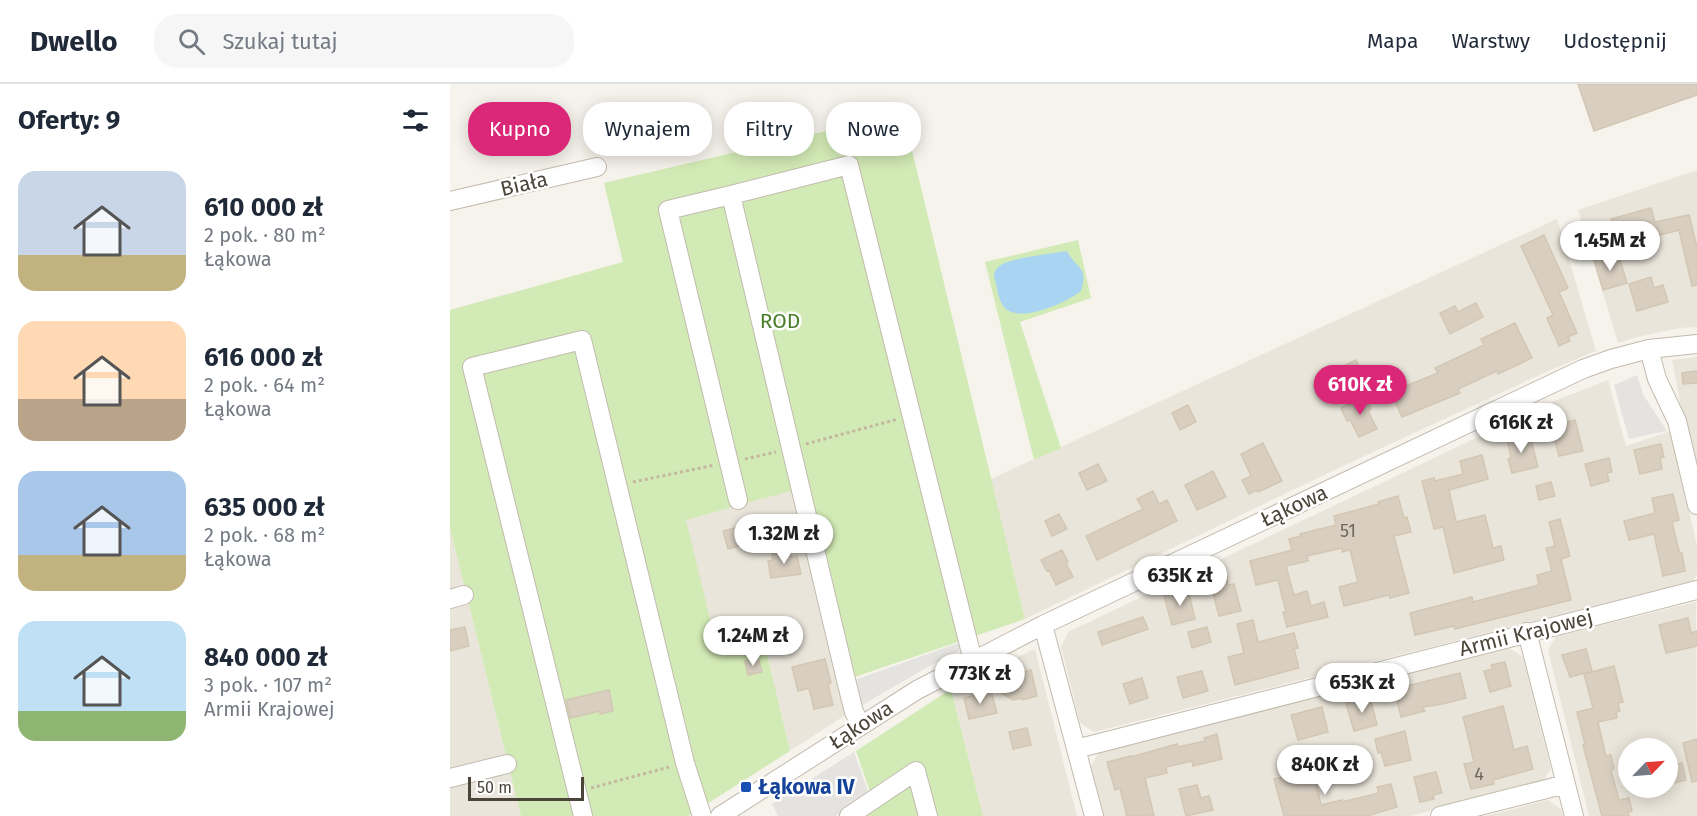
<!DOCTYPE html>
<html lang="pl">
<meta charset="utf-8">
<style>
body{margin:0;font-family:"Fira Sans",sans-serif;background:#f6f6f7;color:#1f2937;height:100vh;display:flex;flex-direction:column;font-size:22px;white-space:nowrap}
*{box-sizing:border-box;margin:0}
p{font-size:20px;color:#747a83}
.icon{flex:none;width:33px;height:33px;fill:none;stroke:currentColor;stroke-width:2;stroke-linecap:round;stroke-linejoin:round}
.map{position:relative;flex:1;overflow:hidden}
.side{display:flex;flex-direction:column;background:#fff;width:450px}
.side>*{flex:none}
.banner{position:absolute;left:18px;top:18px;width:570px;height:54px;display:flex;gap:12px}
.needle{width:39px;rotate:65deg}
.controls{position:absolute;left:1168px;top:654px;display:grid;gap:12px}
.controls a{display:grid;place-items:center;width:60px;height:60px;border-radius:50%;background:#fff;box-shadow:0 3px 15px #0003;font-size:30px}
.scale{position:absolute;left:18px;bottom:15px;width:116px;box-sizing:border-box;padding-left:6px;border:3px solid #4b4439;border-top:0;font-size:16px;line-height:21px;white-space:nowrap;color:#4b4439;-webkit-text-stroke:4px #fff;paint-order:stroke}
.price{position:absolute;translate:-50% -51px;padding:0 14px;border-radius:21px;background:#fff;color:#222;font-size:20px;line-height:39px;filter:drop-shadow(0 2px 3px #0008)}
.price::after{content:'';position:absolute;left:50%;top:36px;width:18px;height:14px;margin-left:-9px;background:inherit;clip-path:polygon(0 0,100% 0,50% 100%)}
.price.current{background:#db2777;color:#fff}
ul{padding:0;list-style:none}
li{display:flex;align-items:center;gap:18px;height:150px;padding:0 18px}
li span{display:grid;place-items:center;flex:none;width:168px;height:120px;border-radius:18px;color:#555}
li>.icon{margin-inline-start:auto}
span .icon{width:72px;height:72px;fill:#fffc;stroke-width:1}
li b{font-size:26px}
h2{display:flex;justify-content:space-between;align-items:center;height:72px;padding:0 18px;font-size:26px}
.tag{padding:0 21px;border-radius:24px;background:#fff;box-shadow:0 3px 15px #0003;font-size:21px;line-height:54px}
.tag.current{background:#db2777;color:#fff}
header{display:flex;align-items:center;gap:36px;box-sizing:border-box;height:84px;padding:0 30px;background:#fff;border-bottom:2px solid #e0e1e3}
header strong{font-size:28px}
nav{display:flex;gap:33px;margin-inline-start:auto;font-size:21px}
.search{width:420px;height:54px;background:#f6f6f7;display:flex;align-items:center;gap:15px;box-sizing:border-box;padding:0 21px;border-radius:24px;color:#747a83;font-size:22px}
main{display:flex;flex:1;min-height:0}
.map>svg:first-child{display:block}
</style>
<header>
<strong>Dwello</strong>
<div class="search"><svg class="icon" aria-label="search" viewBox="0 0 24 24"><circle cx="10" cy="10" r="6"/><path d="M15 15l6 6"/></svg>Szukaj tutaj</div>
<nav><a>Mapa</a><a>Warstwy</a><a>Udostępnij</a></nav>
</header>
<main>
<section class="side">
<h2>Oferty: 9<svg class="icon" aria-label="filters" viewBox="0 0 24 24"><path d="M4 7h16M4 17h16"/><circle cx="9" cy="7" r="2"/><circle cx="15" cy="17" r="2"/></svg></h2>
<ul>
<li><span style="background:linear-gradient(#c9d6e8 70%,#c2b280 0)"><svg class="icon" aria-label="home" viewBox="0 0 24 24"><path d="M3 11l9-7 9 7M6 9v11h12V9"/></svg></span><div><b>610 000 zł</b><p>2 pok. · 80 m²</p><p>Łąkowa</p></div></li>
<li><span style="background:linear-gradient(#ffd9b3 65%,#b9a48a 0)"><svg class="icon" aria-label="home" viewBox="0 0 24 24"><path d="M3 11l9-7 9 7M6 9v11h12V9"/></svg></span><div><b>616 000 zł</b><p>2 pok. · 64 m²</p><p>Łąkowa</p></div></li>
<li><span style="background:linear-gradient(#a9c7e8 70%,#c2b280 0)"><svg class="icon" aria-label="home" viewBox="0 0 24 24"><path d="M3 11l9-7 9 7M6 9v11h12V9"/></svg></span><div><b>635 000 zł</b><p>2 pok. · 68 m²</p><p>Łąkowa</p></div></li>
<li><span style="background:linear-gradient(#bfe0f5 75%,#8fb573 0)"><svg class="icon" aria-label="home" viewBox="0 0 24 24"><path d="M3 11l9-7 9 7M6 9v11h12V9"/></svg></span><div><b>840 000 zł</b><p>3 pok. · 107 m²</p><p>Armii Krajowej</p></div></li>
</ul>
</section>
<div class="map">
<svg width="1247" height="732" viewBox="0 0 1247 732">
<rect width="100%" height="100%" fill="#f6f3ec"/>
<path fill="#eae5da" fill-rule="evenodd" d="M1247 86V243L1230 244 1187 253 1168 259 1128 126Z
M1107 135 1146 267 1098 287 897 380 575 535 541 395Z
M1247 273V393L1234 339 1222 276Z
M1158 296 1176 362 1221 347 1247 462V490L1243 497 644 648 630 639 611 563 618 548 1104 317Z
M344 406 397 630 340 667 317 570 309 561 303 535 262 544 235 436Z
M0 444 71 732H0Z
M1246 518 1247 732H1139L1098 566 1106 552ZM1179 664H1218V704H1179Z
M1059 564 1073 573 1101 685 1092 698 960 732H653L641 682 649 668Z
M585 565 627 732H533L501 605Z
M1098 716 1111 725 1113 732H1036Z"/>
<path fill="#d2eab5" d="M453 29 575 535 390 598 344 406 236 436 262 543 303 534 309 561 317 570 340 667 238 732H71L0 444V226L173 178 154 99Z
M628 156 641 214 570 238 611 364 584 376 535 178Z
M501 605 533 732H389L421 711 406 667Z"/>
<path fill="#e5e3e0" d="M1187 291 1194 312 1217 347 1179 355 1164 301Z
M511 558 513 565 476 584 409 623 402 597Z
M404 668 419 710 386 732H328L322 720Z"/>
<path fill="#a9d4f2" d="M617 167C626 185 639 182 631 207 617 218 571 240 555 224 548 217 547 202 544 192 544 188 546 184 551 181 564 173 601 170 617 167Z"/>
<path fill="#d8cfc1" stroke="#d3c7b4" stroke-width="1.5" d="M1128 0H1247V11L1144 47Z
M1201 124 1205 138 1239 131 1247 163V201L1242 202 1229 146 1169 162 1161 135Z
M1094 151 1118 204 1109 208 1127 249 1118 253 1120 257 1109 262 1097 234 1103 231 1071 162Z
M1168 169 1177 199 1153 206 1144 176Z
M1201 193 1204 204 1213 201 1218 218 1187 227 1179 200Z
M1026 219 1033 233 1000 250 990 229 1005 222 1008 228Z
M1065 239 1082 274 1048 290 1047 287 1008 305 1010 309 952 333 941 308 988 289 985 284 1034 261 1031 255Z
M906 276 912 289 899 295 893 282Z
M1247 287V299L1233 300 1232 289Z
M915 312 921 325 918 327 927 345 909 353 900 336 897 337 891 324Z
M738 321 746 338 730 346 722 329Z
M1125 336 1133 367 1109 372 1101 342Z
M1076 350 1077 357 1081 356 1088 383 1062 389 1058 375 1061 374 1057 355Z
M813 359 832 397 808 408 807 406 799 410 792 396 801 392 791 370Z
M1211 360 1214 373 1210 374 1212 385 1190 390 1184 366Z
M1032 371 1038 395 999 406 1006 438 1035 431 1043 464 1051 462 1054 476 1004 489 993 443 984 445 972 397 984 394 985 397 1013 390 1010 377Z
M1159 374 1162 388 1157 389 1159 397 1141 402 1135 380Z
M648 380 657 397 637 406 629 389Z
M763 387 776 413 747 426 735 401Z
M1101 398 1105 412 1089 416 1086 402Z
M703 407 709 420 717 416 727 437 647 476 636 452 693 425 687 415Z
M1223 410 1229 436 1222 438 1228 463 1230 469H1232L1235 487 1213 492 1204 450 1179 456 1174 437 1205 429 1202 414Z
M948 412 954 434 957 433 961 448 944 452 959 509 940 514 939 511 894 522 889 503 908 498 900 466 892 468V464L857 472 858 477 836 482 844 511 857 507 861 522 874 518 878 533 837 543 833 528H836L828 496 806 501 800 477 842 466 839 455 851 452 850 450 886 441 884 432 929 420 928 418Z
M609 430 617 445 602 452 595 437Z
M1110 435 1120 472 1111 475 1121 516 1005 545 1004 542 965 551 960 529 1022 513 1023 518 1089 501 1087 491 1102 487 1096 464 1105 462 1099 438Z
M288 443 293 461 278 465 273 447Z
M339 465 341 473 347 472 351 490 321 494 318 477 323 476 322 470Z
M612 466 618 478 616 479 623 493 606 501 599 486 597 487 591 476Z
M777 493 778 501 784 500 791 527 769 532 760 498Z
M738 506 745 535 722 541 714 512Z
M693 533 698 545 652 561 648 548Z
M1238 534 1241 549 1247 547V562L1216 569 1209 541Z
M803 536 808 558 844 549 848 564 844 565 849 584 785 601 778 573 794 569 787 540Z
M15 543 19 562 0 567V546Z
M757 543 761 558 742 564 738 548Z
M1136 565 1142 587 1120 593 1112 571Z
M308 574 312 588 298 591 295 577Z
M375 575 381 599 378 600 383 621 364 625 359 604 348 607 342 583Z
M1055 578 1061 602 1040 608 1034 587 1043 585 1041 581Z
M1164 582 1173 618 1168 619 1170 627 1166 628 1167 634 1148 638 1156 672 1161 671 1164 685 1161 686 1169 716 1179 714 1182 727 1178 728 1179 732H1152L1133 661 1135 660 1127 628 1143 624 1134 590Z
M581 586 587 612 572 616V614L563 616 547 606 560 603 557 592Z
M752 587 758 607 733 614 727 593Z
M1010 589 1016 614 992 620 973 623 975 627 951 633 944 605Z
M692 594 698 614 680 620 673 600Z
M159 606 163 627 150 630V627L120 634 116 616Z
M541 607 547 629 519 635 514 614Z
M920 613 927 641 904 647 896 619Z
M1053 622 1064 666 1077 662 1083 685 1043 696 1044 700 1021 705 1014 680 1024 678 1013 633Z
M872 623 878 648 848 656 841 631Z
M577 644 581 661 563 665 559 648Z
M955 647 961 676 935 682 931 668 928 669 925 655Z
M767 650 772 675 743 682 742 677 716 683 717 689 695 694 704 732H677L670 704 665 706 657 678 681 672V673L727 660 728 663 755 657 754 654Z
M1247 655V697L1242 698 1233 659Z
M860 669 871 721 892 716V718L929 709 927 703 941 700 947 723 917 732H834L824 695 847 690 843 673Z
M1232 679 1236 696 1220 700 1218 682Z
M986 688 992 709 983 711 984 715 970 718 964 693Z
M747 701 751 714 759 712 763 726 736 732 729 705Z"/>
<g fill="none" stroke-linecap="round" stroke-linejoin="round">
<defs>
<path id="minor" d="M281 111 218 126 288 416
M0 117 147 83
M1199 265 1207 295 1227 337 1247 421
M0 515 14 511
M593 541 644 732
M1077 548 1124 732
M411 641 404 628 396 596 281 111 399 81 523 577
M626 665 1247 506
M0 694 57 680
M133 732 22 283 132 256 235 679 252 732
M270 732 467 606 593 541 1133 285 1161 275 1199 265 1247 260
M399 732 466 687 478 732
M990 732 1116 700"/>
</defs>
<use href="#minor" stroke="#c2bbae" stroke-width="20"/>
<path stroke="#c4b79f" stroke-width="3" stroke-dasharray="3 3" stroke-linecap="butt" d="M356 360 448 335
M295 375 326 368
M183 398 265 381
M141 704 219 683"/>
<use href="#minor" stroke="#fff" stroke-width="18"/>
</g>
<rect fill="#1a4fb4" stroke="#fff" stroke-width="2" x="290" y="697" width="12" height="12" rx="3"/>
<g text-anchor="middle" stroke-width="5" stroke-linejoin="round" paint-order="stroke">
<g font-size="18" fill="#6e675b">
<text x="898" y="453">51</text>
<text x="1029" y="696">4</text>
</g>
<g font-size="21" fill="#4b4439" stroke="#fff">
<text transform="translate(74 100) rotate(-13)" y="7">Biała</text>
<text transform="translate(844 422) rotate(-25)" y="7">Łąkowa</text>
<text transform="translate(1076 549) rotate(-14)" y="7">Armii Krajowej</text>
<text transform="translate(411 641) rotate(-33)" y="7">Łąkowa</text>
</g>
<g font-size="21" fill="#4a7f2a" stroke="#fff">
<text x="330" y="244">ROD</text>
</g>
<g font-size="21" font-weight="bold" fill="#164399" stroke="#fff" text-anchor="start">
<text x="308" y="710">Łąkowa IV</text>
</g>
</g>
</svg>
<div class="controls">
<a><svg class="needle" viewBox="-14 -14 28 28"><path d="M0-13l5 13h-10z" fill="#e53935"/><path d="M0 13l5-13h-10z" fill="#747a83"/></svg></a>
</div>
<div class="scale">50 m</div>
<b class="price" style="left:1160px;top:188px">1.45M zł</b>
<b class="price current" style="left:910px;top:332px">610K zł</b>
<b class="price" style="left:1071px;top:370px">616K zł</b>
<b class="price" style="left:334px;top:481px">1.32M zł</b>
<b class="price" style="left:730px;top:523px">635K zł</b>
<b class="price" style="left:303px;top:583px">1.24M zł</b>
<b class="price" style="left:530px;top:621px">773K zł</b>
<b class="price" style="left:912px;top:630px">653K zł</b>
<b class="price" style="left:875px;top:712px">840K zł</b>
<div class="banner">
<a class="tag current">Kupno</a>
<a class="tag">Wynajem</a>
<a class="tag">Filtry</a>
<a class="tag">Nowe</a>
</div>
</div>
</main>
